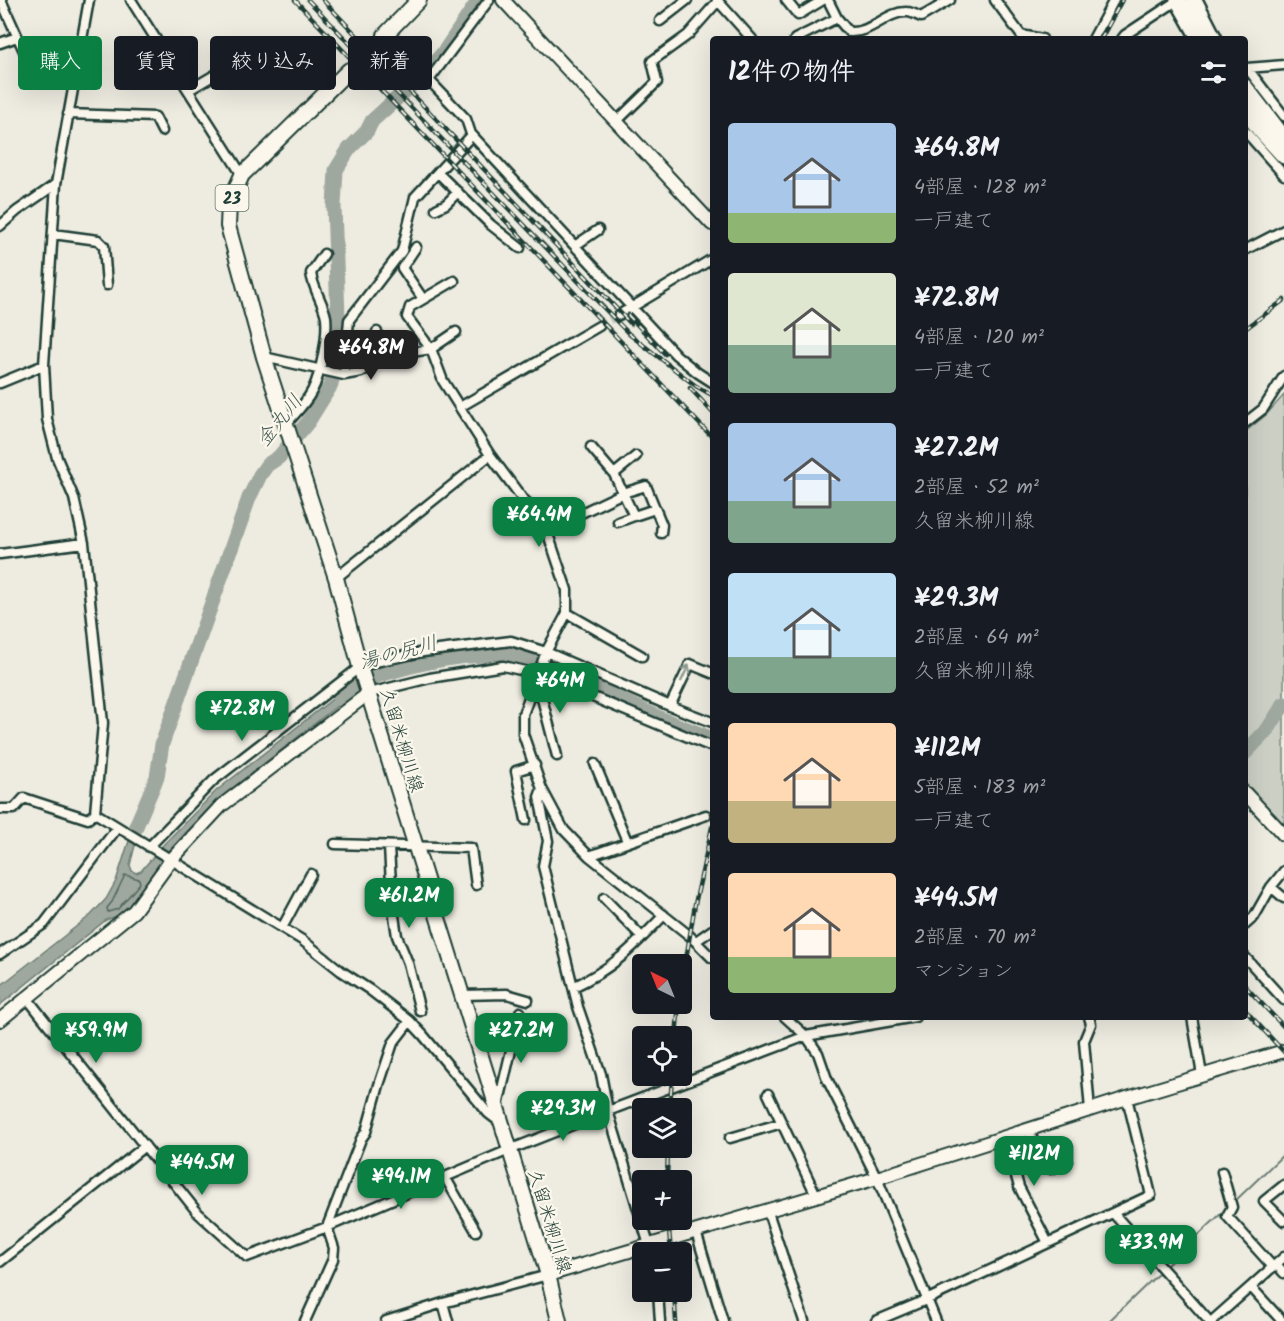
<!DOCTYPE html>
<html lang="ja">
<meta charset="utf-8">
<style>
body{margin:0;font-family:Kalam,"Klee One",sans-serif;background:#20242c;color:#f1f3f6;height:100vh;display:flex;flex-direction:column;font-size:22px;white-space:nowrap}
*{box-sizing:border-box;margin:0}
p{font-size:20px;color:#9ea1a6}
.icon{flex:none;width:33px;height:33px;fill:none;stroke:currentColor;stroke-width:2;stroke-linecap:round;stroke-linejoin:round}
.map{position:relative;flex:1;overflow:hidden}
.details{position:absolute;left:710px;top:36px;width:538px;height:984px;display:flex;flex-direction:column;background:#171b24;border-radius:6px;box-shadow:0 6px 24px #0002}
.details>*{flex:none}
.top-card{position:absolute;left:18px;top:36px;width:570px;height:54px;display:flex;gap:12px}
.needle{width:39px;rotate:317deg}
.fabs{position:absolute;left:632px;top:954px;display:grid;gap:12px}
.fabs a{display:grid;place-items:center;width:60px;height:60px;border-radius:6px;background:#171b24;box-shadow:0 6px 24px #0002;font-size:30px}
.price{position:absolute;translate:-50% -51px;padding:0 14px;border-radius:12px;background:#0b8043;color:#fff;font-size:20px;line-height:39px;filter:drop-shadow(0 2px 3px #0008)}
.price::after{content:'';position:absolute;left:50%;top:36px;width:18px;height:14px;margin-left:-9px;background:inherit;clip-path:polygon(0 0,100% 0,50% 100%)}
.price.current{background:#222;color:#fff}
ul{padding:0;list-style:none}
li{display:flex;align-items:center;gap:18px;height:150px;padding:0 18px}
li span{display:grid;place-items:center;flex:none;width:168px;height:120px;border-radius:6px;color:#555}
li>.icon{margin-inline-start:auto}
span .icon{width:72px;height:72px;fill:#fffc;stroke-width:1}
li b{font-size:26px}
h2{display:flex;justify-content:space-between;align-items:center;height:72px;padding:0 18px;font-size:26px}
.chip{padding:0 21px;border-radius:6px;background:#171b24;box-shadow:0 6px 24px #0002;font-size:21px;line-height:54px}
.chip.current{background:#0b8043;color:#fff}
.map>svg:first-child{display:block}
</style>
<div class="map">
<svg width="1284" height="1321" viewBox="0 0 1284 1321">
<rect width="100%" height="100%" fill="#eeece1"/>
<filter id="ink" filterUnits="userSpaceOnUse"><feTurbulence type="fractalNoise" baseFrequency=".0167" numOctaves="2"/><feDisplacementMap in="SourceGraphic" scale="12" xChannelSelector="R" yChannelSelector="G"/><feConvolveMatrix kernelMatrix="1 2 1 2 8 2 1 2 1" color-interpolation-filters="sRGB"/></filter>
<g filter="url(#ink)">
<path fill="#cbcfc4" stroke="#75867c" stroke-width="1.5" d="M1284 395V826L1245 783V432L1266 415Z"/>
<path fill="#9fa89f" stroke="#6c7d74" stroke-width="1.5" d="M354 682 357 690 217 801 168 852 138 896 122 914 106 920 0 1005V986L91 915 106 899 116 881 138 813 143 814 130 865 132 871 136 873 141 871 164 844 216 791Z"/>
<g fill="none" stroke-linecap="round" stroke-linejoin="round">
<path stroke="#52685f" stroke-width="1.5" d="M125 875 139 879 140 883 118 909 108 912 107 908 112 902Z"/>
<path stroke="#6c7d74" stroke-width="2" d="M1233 1203 1284 1154
M1165 1267 1226 1209
M1109 1321 1161 1271"/>
<path stroke="#9fa89f" stroke-width="15" d="M340 698C346 693 352 687 358 684 370 677 384 674 397 670 440 658 487 650 530 658L662 719 712 739
M1245 753 1268 729 1284 704
M134 831 157 777 162 744 249 498 260 475 267 465 279 457 308 422 331 385 339 344 334 206 336 170 349 149 367 131 372 121 429 69 444 52 479 0"/>
<path stroke="#c5c9be" stroke-width="8" stroke-dasharray="8 4" stroke-linecap="butt" d="M599 326 619 315"/>
<path stroke="#c5c9be" stroke-width="14" stroke-dasharray="14 7" stroke-linecap="butt" d="M349 70 385 35"/>
<defs>
<path id="street" d="M1 0 29 62 75 76
M131 0 242 175
M489 0 429 80 466 119 471 134 676 355 698 373 712 382
M717 0 752 39
M786 0 798 15 823 0
M828 0 837 18 849 32C871 34 887 11 907 12 911 12 917 15 921 17L950 0
M995 0 1021 35 1042 39
M660 21 687 0
M795 39 837 18
M1093 39 1114 0
M1122 39 1125 35 1178 0
M0 43 17 37
M1247 68 1284 116
M1247 68 1284 65
M189 90 264 46
M68 114 155 117 162 131
M617 121 657 82 652 61 688 35 718 1
M1245 131 1284 175
M438 173 491 225 520 248
M436 209 446 204 458 192
M0 226 17 211 56 184
M53 234 98 240 104 246 107 285
M576 245 598 230
M416 247 402 268 423 299
M1245 250 1284 230
M454 281 410 307 407 317 431 349 456 332
M619 315 712 259
M377 332 387 356
M264 357 344 375 361 372 387 356 431 349 443 381 490 455 522 498 538 513 549 537 567 590V613L546 652 523 714V734L542 789 564 830 589 856 690 936 712 958
M344 375 349 320 402 251 415 197 472 135
M0 383 44 365
M460 407 599 326
M1245 423 1263 409 1284 376
M286 424C295 414 306 403 312 391 321 374 328 336 326 317 323 302 313 289 311 273L324 254
M614 474 636 456
M634 516 655 509
M618 522 634 516 623 493 646 486 662 525 661 533
M546 530 623 493 614 474 591 447
M0 554 84 543
M336 578 490 455
M567 613 642 656
M537 679 557 756
M369 693 430 678 503 666 538 674 712 747
M670 706 690 664 712 673
M595 764 627 841
M542 789 539 797 548 841 543 866 578 1007 601 1074 608 1111 649 1245
M0 809H14L24 798 88 819 95 813 103 723 84 543 74 498 57 458 47 419 44 365 56 184 89 0
M95 813 302 940 341 971 370 990 410 1021 423 1035 488 1113 501 1123
M526 820 516 771 535 765
M335 844 471 848 476 885
M149 847 214 780 360 667 380 661 423 652 511 641 546 652 670 706 712 722
M389 847 392 902 397 936 408 963 420 1011
M589 856 706 815
M1271 887 1284 898
M604 898 642 937
M1245 925 1254 917 1271 887 1284 871
M282 928 311 874
M696 941 712 930
M0 954 44 924 117 828
M1245 957 1284 1000
M573 987C613 969 634 946 664 915
M462 995 507 994 528 1000
M27 998 198 1213 247 1257 327 1227 509 1150 608 1111 806 1036 915 1017
M785 1017 806 1036 818 1053 827 1079 877 1178 936 1321
M1089 1017 1091 1024 1084 1041 1090 1110
M1192 1017 1202 1075
M768 1094 817 1197
M498 1106 520 1012
M1028 1130 1037 1148 1051 1169 1067 1161
M1005 1137 1019 1187 1048 1243
M730 1138 782 1123
M1222 1172 1232 1207 1227 1216 1273 1267
M445 1177 476 1231
M1284 1185 1264 1201 1284 1221
M768 1212 804 1321
M1113 1213 1209 1321
M696 1232 723 1321
M0 1262 145 1146
M1276 1264 1284 1273
M1251 1287 1282 1321
M658 1292 660 1321
M443 1303 448 1321
M305 1321 333 1259 334 1248 327 1227 361 1139 366 1132 379 1085 393 1043 410 1021
M386 1321 443 1303 548 1275
M876 1321 926 1300 1151 1195 1127 1098
M1212 1321 1284 1257"/>
<path id="secondary" d="M503 0 712 224
M1245 793 1284 835
M0 1020 134 911 171 860 221 806 369 693
M548 1275 877 1178 1127 1098 1284 1051"/>
<path id="primary" d="M385 35 419 0
M349 70 242 175 229 204 228 226 264 357 336 578 360 667 502 1124 548 1275 559 1321"/>
<path id="highway" d="M1178 0 1200 39
M1194 0 1214 39
M1245 87 1284 138
M1245 110 1260 130 1284 156"/>
</defs>
<use href="#street" stroke="#1f3d34" stroke-width="13"/>
<use href="#secondary" stroke="#1f3d34" stroke-width="16"/>
<use href="#primary" stroke="#1f3d34" stroke-width="18"/>
<use href="#highway" stroke="#1f3d34" stroke-width="20"/>
<use href="#street" stroke="#fbf7ec" stroke-width="8"/>
<use href="#secondary" stroke="#fbf7ec" stroke-width="12"/>
<use href="#primary" stroke="#fbf7ec" stroke-width="14"/>
<use href="#highway" stroke="#fbf7ec" stroke-width="15"/>
<defs>
<path id="rail" d="M295 0 712 437
M308 0 629 334 696 386 712 395
M323 0 631 324
M1101 39 1122 0
M628 315 665 354
M1245 329 1284 300
M690 388 712 412
M1245 986 1284 1027
M681 990 695 904 712 827
M1245 1010 1284 1052
M676 1036 679 1004
M670 1108 672 1076
M667 1180 668 1148
M668 1220 671 1252
M674 1292 676 1321"/>
</defs>
<use href="#rail" stroke="#1f3d34" stroke-width="4.5"/>
<use href="#rail" stroke="#fbf7ec" stroke-width="2" stroke-dasharray="7" stroke-linecap="butt"/>
</g>
<defs><path id="oneway-shaft" d="M-6 0H5M1.5-3L5.5 0L1.5 3" fill="none" stroke-width="1.6" stroke-linecap="round" stroke-linejoin="round" transform="scale(1.5)"/></defs>
<use stroke="#8d9a90" href="#oneway-shaft" transform="translate(685 673) rotate(-65)"/>
</g>
<g text-anchor="middle" stroke-width="4.5" stroke-linejoin="round" paint-order="stroke">
<rect fill="#fbf7ec" stroke="#61756b" stroke-width="1.5" x="215.5" y="185" width="33" height="26" rx="4.5"/>
<g font-size="16" font-weight="bold" fill="#1f3d34">
<text x="232" y="204">23</text>
</g>
<g font-size="18" fill="#1f3d34" stroke="#fbf7ec">
<text transform="translate(402 740) rotate(73)" y="6">久留米柳川線</text>
<text transform="translate(550 1221) rotate(73)" y="6">久留米柳川線</text>
</g>
<g font-size="20" font-style="italic" fill="#455d54" stroke="#fbf7ec">
<text transform="translate(279 420) rotate(-51)" y="7">金丸川</text>
<text transform="translate(398 652) rotate(-15)" y="7">湯の尻川</text>
</g>
</g>
</svg>
<div class="fabs">
<a><svg class="needle" viewBox="-14 -14 28 28"><path d="M0-13l5 13h-10z" fill="#e53935"/><path d="M0 13l5-13h-10z" fill="#9ea1a6"/></svg></a>
<a><svg class="icon" aria-label="locate" viewBox="0 0 24 24"><circle cx="12" cy="12" r="6"/><path d="M12 2v4M12 18v4M2 12h4M18 12h4"/></svg></a>
<a><svg class="icon" aria-label="layers" viewBox="0 0 24 24"><path d="M12 4l9 5-9 5-9-5zM3 14l9 5 9-5"/></svg></a>
<a>+</a>
<a>−</a>
</div>
<b class="price current" style="left:371px;top:381px">¥64.8M</b>
<b class="price" style="left:539px;top:548px">¥64.4M</b>
<b class="price" style="left:560px;top:714px">¥64M</b>
<b class="price" style="left:242px;top:742px">¥72.8M</b>
<b class="price" style="left:409px;top:929px">¥61.2M</b>
<b class="price" style="left:96px;top:1064px">¥59.9M</b>
<b class="price" style="left:521px;top:1064px">¥27.2M</b>
<b class="price" style="left:563px;top:1142px">¥29.3M</b>
<b class="price" style="left:1034px;top:1187px">¥112M</b>
<b class="price" style="left:202px;top:1196px">¥44.5M</b>
<b class="price" style="left:401px;top:1210px">¥94.1M</b>
<b class="price" style="left:1151px;top:1276px">¥33.9M</b>
<div class="top-card">
<a class="chip current">購入</a>
<a class="chip">賃貸</a>
<a class="chip">絞り込み</a>
<a class="chip">新着</a>
</div>
<section class="details">
<h2>12件の物件<svg class="icon" aria-label="filters" viewBox="0 0 24 24"><path d="M4 7h16M4 17h16"/><circle cx="9" cy="7" r="2"/><circle cx="15" cy="17" r="2"/></svg></h2>
<ul>
<li><span style="background:linear-gradient(#a9c7e8 75%,#8fb573 0)"><svg class="icon" aria-label="home" viewBox="0 0 24 24"><path d="M3 11l9-7 9 7M6 9v11h12V9"/></svg></span><div><b>¥64.8M</b><p>4部屋 · 128 m²</p><p>一戸建て</p></div></li>
<li><span style="background:linear-gradient(#dfe7d0 60%,#7fa58c 0)"><svg class="icon" aria-label="home" viewBox="0 0 24 24"><path d="M3 11l9-7 9 7M6 9v11h12V9"/></svg></span><div><b>¥72.8M</b><p>4部屋 · 120 m²</p><p>一戸建て</p></div></li>
<li><span style="background:linear-gradient(#a9c7e8 65%,#7fa58c 0)"><svg class="icon" aria-label="home" viewBox="0 0 24 24"><path d="M3 11l9-7 9 7M6 9v11h12V9"/></svg></span><div><b>¥27.2M</b><p>2部屋 · 52 m²</p><p>久留米柳川線</p></div></li>
<li><span style="background:linear-gradient(#bfe0f5 70%,#7fa58c 0)"><svg class="icon" aria-label="home" viewBox="0 0 24 24"><path d="M3 11l9-7 9 7M6 9v11h12V9"/></svg></span><div><b>¥29.3M</b><p>2部屋 · 64 m²</p><p>久留米柳川線</p></div></li>
<li><span style="background:linear-gradient(#ffd9b3 65%,#c2b280 0)"><svg class="icon" aria-label="home" viewBox="0 0 24 24"><path d="M3 11l9-7 9 7M6 9v11h12V9"/></svg></span><div><b>¥112M</b><p>5部屋 · 183 m²</p><p>一戸建て</p></div></li>
<li><span style="background:linear-gradient(#ffd9b3 70%,#8fb573 0)"><svg class="icon" aria-label="home" viewBox="0 0 24 24"><path d="M3 11l9-7 9 7M6 9v11h12V9"/></svg></span><div><b>¥44.5M</b><p>2部屋 · 70 m²</p><p>マンション</p></div></li>
</ul>
</section>
</div>
